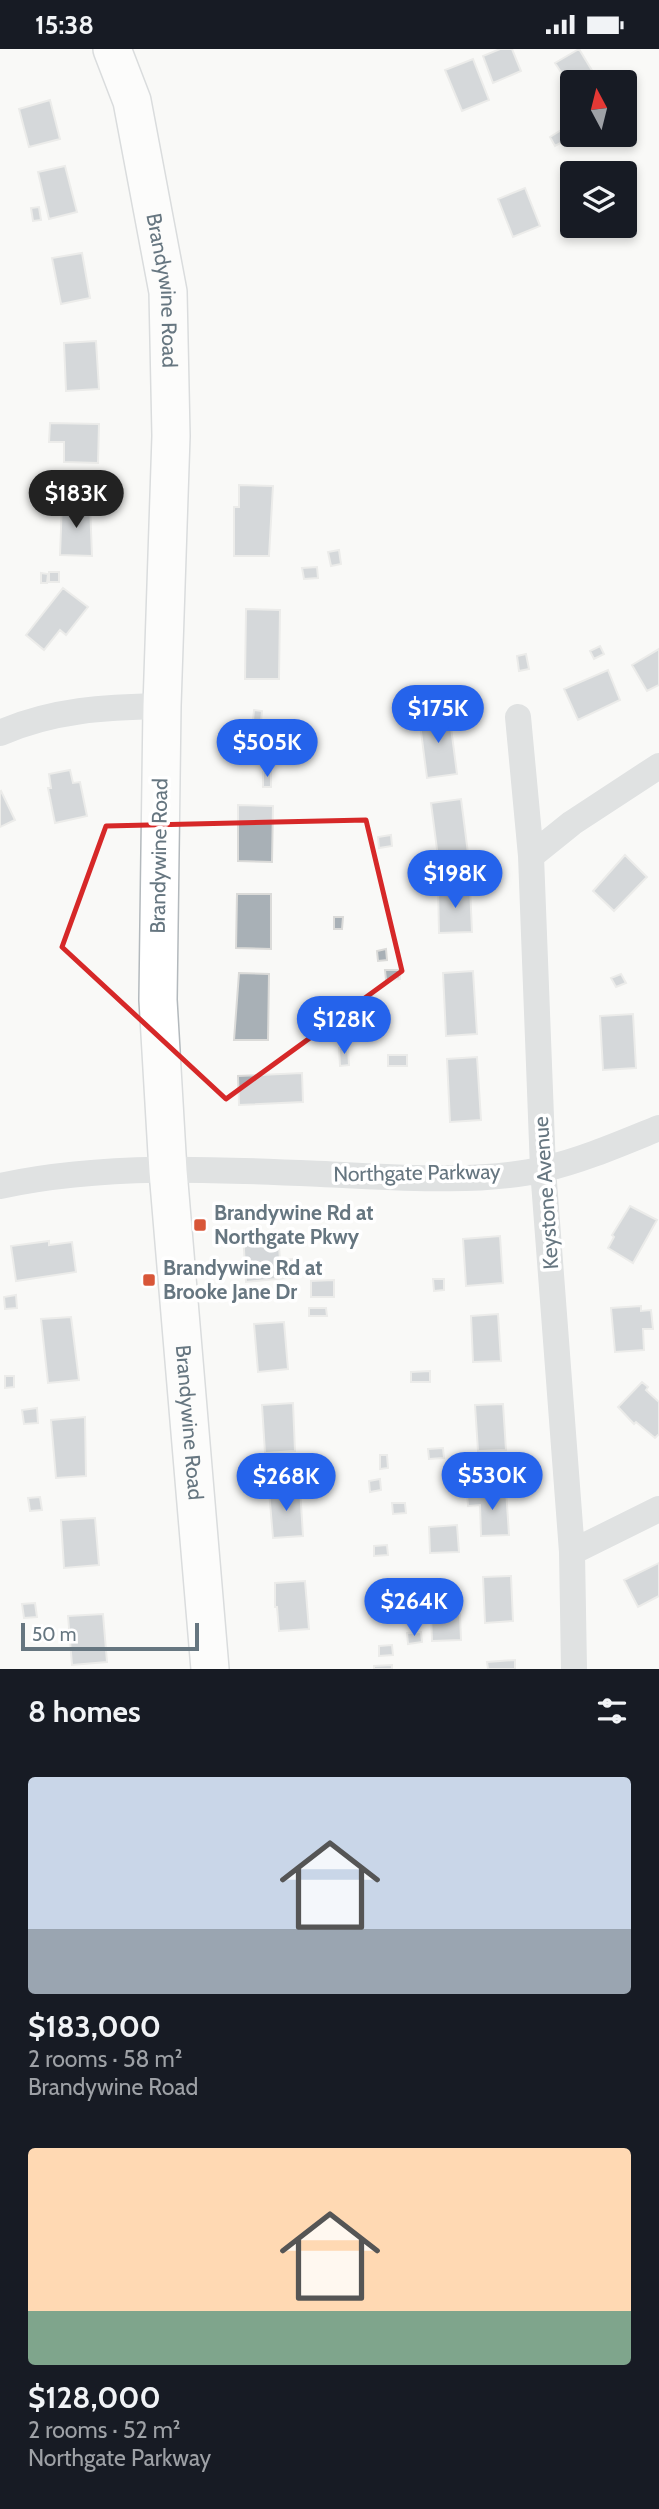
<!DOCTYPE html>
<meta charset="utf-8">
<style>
body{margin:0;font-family:Cabin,sans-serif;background:#242831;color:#f1f3f6;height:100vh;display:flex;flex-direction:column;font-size:26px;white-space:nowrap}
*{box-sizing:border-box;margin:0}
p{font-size:23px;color:#9ea1a6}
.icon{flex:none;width:38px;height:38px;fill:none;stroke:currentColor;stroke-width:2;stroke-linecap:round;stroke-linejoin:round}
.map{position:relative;height:1620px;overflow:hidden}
.details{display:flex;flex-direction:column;background:#171b24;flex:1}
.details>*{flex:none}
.needle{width:46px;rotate:353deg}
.buttons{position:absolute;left:560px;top:21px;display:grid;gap:14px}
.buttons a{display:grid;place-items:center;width:77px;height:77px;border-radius:7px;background:#171b24;box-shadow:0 4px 10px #0003;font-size:35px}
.scale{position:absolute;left:21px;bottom:18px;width:178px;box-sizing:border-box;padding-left:7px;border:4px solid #667680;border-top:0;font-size:19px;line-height:24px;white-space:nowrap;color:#667680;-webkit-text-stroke:5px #fff;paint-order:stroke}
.price{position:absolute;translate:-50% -60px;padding:0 16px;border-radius:24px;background:#2563eb;color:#fff;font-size:23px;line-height:46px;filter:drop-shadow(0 2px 4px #0008)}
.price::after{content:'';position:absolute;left:50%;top:42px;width:21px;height:16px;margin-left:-10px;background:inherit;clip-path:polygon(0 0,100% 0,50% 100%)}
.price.selected{background:#222;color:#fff}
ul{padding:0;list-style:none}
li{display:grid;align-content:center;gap:14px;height:371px;padding:0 28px}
li span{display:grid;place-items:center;height:217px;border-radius:7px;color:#555}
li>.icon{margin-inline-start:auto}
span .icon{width:126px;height:126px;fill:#fffc;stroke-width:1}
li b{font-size:30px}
h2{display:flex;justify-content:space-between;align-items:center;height:84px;padding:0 28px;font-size:30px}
.status{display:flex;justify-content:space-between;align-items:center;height:49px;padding:0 35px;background:#171b24;direction:ltr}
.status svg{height:19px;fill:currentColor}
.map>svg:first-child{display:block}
</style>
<div class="status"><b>15:38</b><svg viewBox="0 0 49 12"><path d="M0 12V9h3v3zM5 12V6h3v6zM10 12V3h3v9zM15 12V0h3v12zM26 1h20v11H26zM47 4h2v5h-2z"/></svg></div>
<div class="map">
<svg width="659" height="1620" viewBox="0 0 659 1620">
<rect width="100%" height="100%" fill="#f9f9f7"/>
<path fill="#a8b0b6" stroke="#dbdbd9" stroke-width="2" d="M500 0H512L521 22 493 34 483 7Z
M579 0 596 28 588 33H572V40L555 14Z
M473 10 489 51 462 62 445 21Z
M50 51 60 90 29 98 19 60Z
M563 80 568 90 555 97 550 88Z
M65 117 77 163 49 170 38 123Z
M525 139 540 177 513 188 498 150Z
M39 158 41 171 33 172 31 159Z
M82 204 90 249 61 255 52 209Z
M96 292 99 340 66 342 64 294Z
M50 374 99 375 98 414 64 413V393H49Z
M239 436 273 437 269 507H234V458H239Z
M62 453 90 454 92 507 60 506Z
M339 501 341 515 331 517 328 503Z
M317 518 318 529 304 530 302 519Z
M49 523H59V533H49Z
M41 524 48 525 47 534H41Z
M63 539 88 558 66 586 60 581 44 601 26 586Z
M246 560 280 561 279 630H245Z
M600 597 604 605 594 610 590 602Z
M659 600V636L647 642 632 616Z
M526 605 529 620 519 622 517 607Z
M608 621 620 651 578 671 564 640Z
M445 640 448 652 434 655 431 643Z
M254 661 262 662 261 673 253 672Z
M449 663 457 725 427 729 419 667Z
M70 721 73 734 80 733 87 767 55 774 48 739H51L49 725Z
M263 723H271V738H263Z
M1 742 15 771 0 778V743Z
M461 750 469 812 439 816 431 754Z
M238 756 273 757 272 813 238 812Z
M391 786 392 797 379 799 378 788Z
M625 806 647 828 614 862 593 842Z
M470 837 472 883 439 884 438 838Z
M237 845H271V900L236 899Z
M334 868H343L342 880H334Z
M386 900 387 911 378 912 377 902Z
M385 921H400V930L386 931Z
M473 922 477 985 446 987 443 924Z
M239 924 269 925 268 991H234Z
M621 925 626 934 616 938 611 929Z
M633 965 636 1019 603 1021 600 967Z
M348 998 349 1016 340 1017 339 999Z
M388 1006H407V1017H388Z
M477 1008 481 1071 450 1073 447 1010Z
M302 1024 303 1053 239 1056 238 1027Z
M630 1157 657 1171 633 1214 608 1199 614 1188 612 1186Z
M278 1182 280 1211 294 1210 295 1228 246 1233 243 1185Z
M500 1187 503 1234 466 1237 463 1190Z
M49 1192V1196L72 1193 76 1223 16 1232 11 1197Z
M433 1230H444V1241L434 1242Z
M334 1231V1248H311V1232Z
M16 1246 17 1259 5 1260 4 1248Z
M641 1257V1262L651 1261 653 1280H643L644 1301 615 1303 611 1259Z
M309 1259H326L327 1267H309Z
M498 1265 501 1312 473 1313 471 1267Z
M71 1268 79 1331 48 1334 41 1270Z
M284 1273 288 1320 258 1323 254 1275Z
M430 1322V1333H411V1323Z
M5 1327H14V1338L5 1339Z
M642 1333 648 1338 646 1341 659 1353V1385L655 1389 636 1373 634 1375 618 1358Z
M293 1354 295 1402 265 1404 262 1356Z
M503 1355 506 1401 478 1402 475 1356Z
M37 1359 38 1374 24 1375 22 1361Z
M85 1368 86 1427 56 1429 51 1371Z
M443 1399 444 1409 429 1410 428 1400Z
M380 1406H387L388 1419 380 1420Z
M380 1430 381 1441 370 1443 369 1432Z
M300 1439 303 1487 273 1489 269 1442Z
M506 1440 509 1486 481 1487 480 1456 468 1457 467 1445Z
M40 1448 42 1461 30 1462 28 1449Z
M392 1454H405L406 1464 393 1465Z
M95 1469 99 1516 64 1519 61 1471Z
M457 1476 459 1503 430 1504 429 1478Z
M387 1496 388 1506 374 1507V1497Z
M659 1514V1547L638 1558 624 1531Z
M511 1527 513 1572 485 1574 483 1528Z
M305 1532 309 1580 279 1582 277 1558H275V1534Z
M35 1554 37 1568 24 1569 22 1555Z
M103 1565 107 1613 72 1616 68 1567Z
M460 1565 461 1591 432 1592 431 1566Z
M421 1583 422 1593 408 1595 407 1584Z
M392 1596 393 1606 379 1607V1597Z
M515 1611V1620H488L487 1613Z
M392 1616V1620H374V1617Z"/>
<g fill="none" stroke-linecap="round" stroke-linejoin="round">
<defs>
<g id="secondary">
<path id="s1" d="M112 0 132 52 168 243 171 387 162 657 158 951 168 1122 210 1620"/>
</g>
</defs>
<use href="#secondary" stroke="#b3b9bd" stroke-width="40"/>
<path stroke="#c0c5c8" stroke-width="26" d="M518 668 531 807 543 1120 572 1503 574 1620
M0 684C52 661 106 658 162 657
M531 807 572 774 659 717
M0 1137C111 1113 231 1121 343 1126 404 1129 485 1134 544 1120 583 1111 622 1094 659 1079
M572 1503 659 1460"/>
<use href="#secondary" stroke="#fff" stroke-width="37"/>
</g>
<path d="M0 0H659V1620H0ZM366 771 402 922 226 1050 62 898 106 777Z" fill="#f9f9f7" fill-opacity=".55" fill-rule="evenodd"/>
<path fill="none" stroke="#d62828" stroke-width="5" stroke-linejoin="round" d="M366 771 402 922 226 1050 62 898 106 777Z"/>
<g fill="#d85638" stroke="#fff" stroke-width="2.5">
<rect x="193" y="1169" width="14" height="14" rx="3.5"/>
<rect x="142" y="1224" width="14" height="14" rx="3.5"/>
</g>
<g text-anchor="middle" stroke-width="7" stroke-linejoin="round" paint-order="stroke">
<g font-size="21" fill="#667680" stroke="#fff">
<text dy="7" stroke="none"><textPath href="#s1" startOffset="248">Brandywine Road</textPath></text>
<text transform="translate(159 807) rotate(-89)" y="7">Brandywine Road</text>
<text transform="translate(417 1124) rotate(-1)" y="7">Northgate Parkway</text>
<text transform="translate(546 1144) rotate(-94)" y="7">Keystone Avenue</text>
<text dy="7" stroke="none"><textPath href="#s1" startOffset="1382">Brandywine Road</textPath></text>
</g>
<g font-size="21" font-weight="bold" fill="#667680" stroke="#fff" text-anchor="start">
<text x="214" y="1171">Brandywine Rd at<tspan x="214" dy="24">Northgate Pkwy</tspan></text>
<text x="163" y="1226">Brandywine Rd at<tspan x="163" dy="24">Brooke Jane Dr</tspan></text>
</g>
</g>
</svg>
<div class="buttons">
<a><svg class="needle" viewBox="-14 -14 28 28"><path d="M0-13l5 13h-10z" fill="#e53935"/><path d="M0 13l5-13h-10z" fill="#9ea1a6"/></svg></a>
<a><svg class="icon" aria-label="layers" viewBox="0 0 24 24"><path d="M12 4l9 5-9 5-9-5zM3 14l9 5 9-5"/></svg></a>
</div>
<div class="scale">50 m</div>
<b class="price selected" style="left:76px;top:481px">$183K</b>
<b class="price" style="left:438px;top:696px">$175K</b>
<b class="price" style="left:267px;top:730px">$505K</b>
<b class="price" style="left:455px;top:861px">$198K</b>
<b class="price" style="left:344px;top:1007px">$128K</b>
<b class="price" style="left:492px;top:1463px">$530K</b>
<b class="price" style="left:286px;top:1464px">$268K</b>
<b class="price" style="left:414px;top:1589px">$264K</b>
</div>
<section class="details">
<h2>8 homes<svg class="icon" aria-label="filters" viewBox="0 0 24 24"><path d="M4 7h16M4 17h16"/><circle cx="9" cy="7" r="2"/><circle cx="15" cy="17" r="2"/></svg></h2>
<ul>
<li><span style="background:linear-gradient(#c9d6e8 70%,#9aa5b1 0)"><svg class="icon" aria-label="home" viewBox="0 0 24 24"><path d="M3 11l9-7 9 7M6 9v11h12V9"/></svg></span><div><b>$183,000</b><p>2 rooms · 58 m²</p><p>Brandywine Road</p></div></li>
<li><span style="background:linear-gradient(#ffd9b3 75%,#7fa58c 0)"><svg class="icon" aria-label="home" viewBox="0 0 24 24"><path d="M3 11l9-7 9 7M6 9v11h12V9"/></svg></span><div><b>$128,000</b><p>2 rooms · 52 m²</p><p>Northgate Parkway</p></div></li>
</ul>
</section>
